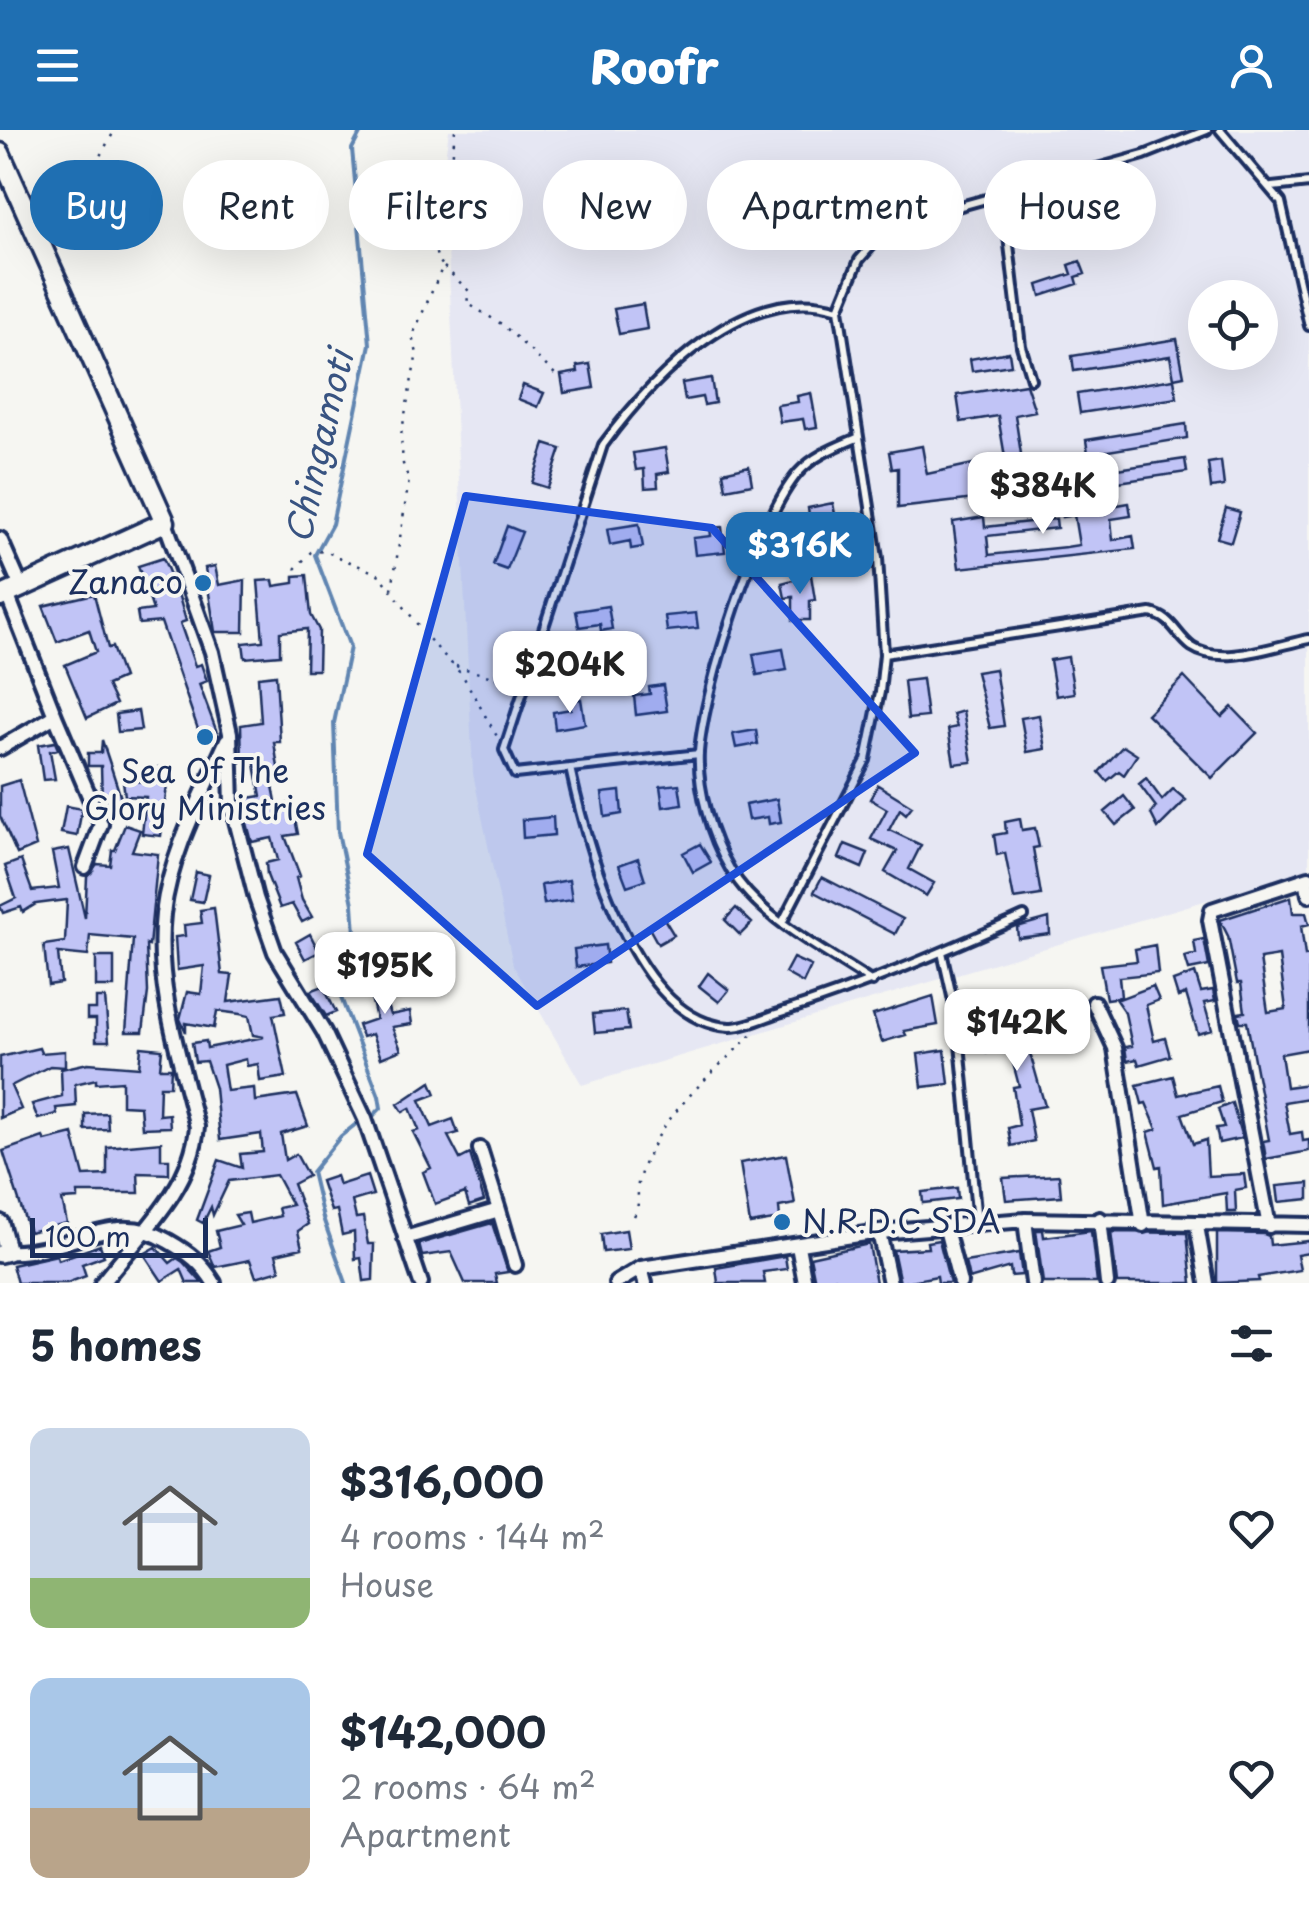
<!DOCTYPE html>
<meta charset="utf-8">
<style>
body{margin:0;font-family:"Playpen Sans",sans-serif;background:#f6f6f7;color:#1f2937;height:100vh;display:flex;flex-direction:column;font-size:38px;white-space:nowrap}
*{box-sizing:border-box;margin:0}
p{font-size:32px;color:#747a83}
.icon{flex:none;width:55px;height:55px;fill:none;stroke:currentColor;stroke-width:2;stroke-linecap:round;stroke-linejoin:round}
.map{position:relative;height:1153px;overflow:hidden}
.sheet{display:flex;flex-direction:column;background:#fff;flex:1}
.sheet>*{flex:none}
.top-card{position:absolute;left:30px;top:30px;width:1250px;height:90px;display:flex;gap:20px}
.fabs{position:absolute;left:1188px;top:150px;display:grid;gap:20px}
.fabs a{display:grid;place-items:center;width:90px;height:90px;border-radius:50%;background:#fff;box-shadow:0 10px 40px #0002;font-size:50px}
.scale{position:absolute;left:30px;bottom:25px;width:178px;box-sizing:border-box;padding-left:10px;border:5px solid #1b2f5e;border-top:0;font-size:28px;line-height:35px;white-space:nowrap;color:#1b2f5e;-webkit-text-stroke:8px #f6f6f2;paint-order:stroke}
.price{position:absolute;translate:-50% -85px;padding:0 22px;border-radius:20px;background:#fff;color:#222;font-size:32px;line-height:65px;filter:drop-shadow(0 2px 5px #0008)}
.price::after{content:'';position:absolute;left:50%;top:60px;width:30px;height:22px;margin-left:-15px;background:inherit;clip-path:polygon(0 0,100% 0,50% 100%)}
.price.current{background:#1f6fb2;color:#fff}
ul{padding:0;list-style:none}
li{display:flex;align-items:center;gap:30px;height:250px;padding:0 30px}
li span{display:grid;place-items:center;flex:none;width:280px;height:200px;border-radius:20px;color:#555}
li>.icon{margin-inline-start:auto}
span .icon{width:120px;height:120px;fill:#fffc;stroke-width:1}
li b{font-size:42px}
h2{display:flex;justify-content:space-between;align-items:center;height:120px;padding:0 30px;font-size:42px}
.pill{padding:0 35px;border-radius:45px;background:#fff;box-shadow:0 10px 40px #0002;font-size:35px;line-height:90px}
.pill.current{background:#1f6fb2;color:#fff}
header{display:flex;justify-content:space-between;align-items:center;height:130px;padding:0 30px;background:#1f6fb2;color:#fff;font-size:45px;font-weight:800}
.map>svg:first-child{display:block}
</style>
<header><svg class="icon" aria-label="menu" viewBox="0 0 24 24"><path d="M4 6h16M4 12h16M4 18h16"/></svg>Roofr<svg class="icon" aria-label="person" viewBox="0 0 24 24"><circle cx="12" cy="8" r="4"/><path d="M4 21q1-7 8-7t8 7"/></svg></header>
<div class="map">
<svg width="1309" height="1153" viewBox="0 0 1309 1153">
<rect width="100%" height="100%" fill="#f6f6f2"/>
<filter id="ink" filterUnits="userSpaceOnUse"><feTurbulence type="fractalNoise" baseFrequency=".01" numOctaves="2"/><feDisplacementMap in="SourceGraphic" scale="20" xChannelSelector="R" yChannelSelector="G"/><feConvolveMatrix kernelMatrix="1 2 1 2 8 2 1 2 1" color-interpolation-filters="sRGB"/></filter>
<g filter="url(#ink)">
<path fill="#e6e7f3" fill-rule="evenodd" d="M449 0H1309V740L582 955 513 835 473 644 444 36ZM1205 168H1260V222H1205Z"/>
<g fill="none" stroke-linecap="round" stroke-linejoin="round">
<path stroke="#6085b1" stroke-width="4" d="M362 0 352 19 370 214 332 394 315 425 350 517 334 593 338 702 353 774 357 834 338 860 379 966 381 978 373 986
M346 1153 323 1088 312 1042 341 1006 356 994"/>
</g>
<path fill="#c1c4f6" stroke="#1b2f5e" stroke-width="2.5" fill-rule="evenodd" d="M1080 131 1085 144 1076 147 1078 154 1041 166 1038 155 1072 144 1069 135Z
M643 174 647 199 619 204 614 179Z
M1177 209 1184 246 1174 248 1170 226 1074 241 1072 226Z
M1009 222 1011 235 972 241 970 229Z
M590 234 594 258 564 263 561 245 578 242 577 236Z
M711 248 715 273 704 275 702 267 685 270 682 253Z
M1174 249 1177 268 1080 283 1077 264Z
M1026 254 1035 281 1015 285 1027 363 898 378V338L892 339 889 322 922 316 927 344 1005 327 998 286 961 292 957 265Z
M523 255 544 263 538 277 518 269Z
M811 263 817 297 805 299 803 289 780 292 777 275 798 272 797 266Z
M1186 294 1187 308 1102 322 1104 341 1185 329 1187 342 1091 356 1093 324H1088L1086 310Z
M545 314 561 319 548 358 532 353Z
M665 318 669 342 657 344 658 357 645 358 644 339 636 340 633 323Z
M1221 331 1224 356 1211 358 1208 333Z
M749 336 752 354 726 359 723 342Z
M833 373 836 390 810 394 808 378Z
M1129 373 1131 386 1111 389 1113 410 1133 406 1135 419 959 438 953 392 984 387 985 397 1056 389 1057 398 987 406 989 425 1066 417 1079 415 1074 385 1062 387 1061 378 1082 374 1083 381Z
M1226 378 1240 382 1231 412 1217 408Z
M639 394 643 417 631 419 630 411 610 415 607 399Z
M507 396 522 402 507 440 493 435Z
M722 397 725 422 695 425 693 408 711 406 710 398Z
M163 428 179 467 186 491 180 493 195 536 201 534 207 551 199 554 218 605 202 611 161 492 139 494 137 482 153 480 138 436Z
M215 436 219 455 245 450 244 502H215L205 438Z
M307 445 311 485 319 500 318 540H306L307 499 280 502V525L245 528 243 513 263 511 258 451 273 450 274 456 294 453V446Z
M811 445 815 470 810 471V490H793V467L785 468 782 453Z
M94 464 108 518 112 517 123 548 107 555 116 574 87 588 65 535 96 522 89 500 57 512 43 476Z
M608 476 612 499 601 501 600 494 579 497 576 481Z
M696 483 698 498 667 501 665 486Z
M783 519 787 540 757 545 753 524Z
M1068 527 1074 563 1056 566 1050 530Z
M995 539 1004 596 990 598 976 542Z
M276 545 280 612H274L280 650 272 651 277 676 292 673 298 704 285 706 300 746 296 748 302 770 312 787 302 792 292 774 280 778 267 745 266 733 278 730 272 708 252 712 242 674V669L261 666 254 629 242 632 241 595 261 592 258 547Z
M1184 547 1222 587 1232 577 1257 603 1212 648 1147 584Z
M922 549 927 587 908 589 904 551Z
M663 555 667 581 636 585 634 566 650 564 649 557Z
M581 569 585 594 555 599 553 582 571 579 569 571Z
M138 581 141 600 118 602 116 584Z
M963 581 972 632 954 634 948 599 957 597 953 584Z
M1039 585 1045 619 1027 622 1021 588Z
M756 600 758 614 736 618 733 604Z
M102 610 111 637 122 671H102L101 636H88V623H101Z
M55 612 58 619 50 621 55 649 43 650 38 615Z
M1123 616 1137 625 1124 645 1119 641 1107 651 1099 642Z
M159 637 169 638 161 706 142 704 146 667 125 666 123 651 158 652Z
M1146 648 1162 670 1173 659 1186 670 1158 698 1151 684 1156 677 1139 654Z
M19 650 36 716 17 724 0 686V656Z
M679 654 682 674 663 677 660 656Z
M878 655 912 676 906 684 900 679 889 700 921 715 909 739 934 753 926 766 885 742 897 721 871 709 887 679 870 669Z
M620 661 622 684 605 687 602 663Z
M1124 666 1135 680 1116 695 1105 682Z
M777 669 781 692 769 694 768 687 748 690 745 675Z
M66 676 82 679 77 706 61 703Z
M553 687 554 705 523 708 522 690Z
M1020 689 1022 700 1035 698 1039 717 1033 718 1041 765 1014 769 1005 723 997 725 994 705 1006 703 1005 692Z
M125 695 140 700 132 721 158 724 149 816 146 815 148 862 143 902H126L133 809 90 805 88 826 58 823 61 853 48 855 44 815 65 812 67 770 36 774 23 782 21 777 3 783 0 776 16 768 5 736 21 730 32 761 59 758 52 722 69 719 85 788 87 747 97 734 110 735 112 720H115Z
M700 714 711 732 693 742 683 723Z
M845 714 868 723 862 738 839 728Z
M638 728 645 750 627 756 619 735Z
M196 742 209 745 203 772 190 770Z
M822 747 903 789 895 804 814 762Z
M569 750 572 770 544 774 541 755Z
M1291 767 1293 783H1306L1309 794 1301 796 1305 826 1309 825V919L1281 924 1286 957 1309 954V968L1284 972 1290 1004 1302 1002 1303 1011 1309 1010V1021L1266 1029 1263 1011 1269 1010 1247 892H1240L1238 883 1245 882 1241 853H1237L1228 806 1220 790ZM1279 826 1286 879 1268 882 1260 829Z
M214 778 222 844 232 845 228 872 281 865 285 883 273 885 286 947 260 951 258 934 247 936 246 929 223 935 227 961 254 958 255 971 297 965 308 996 281 1004 285 1030 296 1024 308 1046 293 1054 308 1094 298 1101 302 1118 276 1124 280 1140 256 1147 250 1130 215 1137 208 1121 220 1117 216 1101 241 1095 235 1085 248 1083 250 1093 280 1086 278 1078 292 1075 276 1045 229 1051 213 1085 211 1077 203 1093 197 1090 219 1030 242 1038 240 1024 263 1022 261 1004 220 1010 215 958 206 931 195 932 192 913 206 911 207 918 264 907 253 905 249 886 240 884 217 881 214 898 186 893V902L180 889 187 862 201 864 204 836 177 840 175 807 185 806 184 795 202 793 200 780Z
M736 778 752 793 740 805 725 790Z
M663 787 674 805 658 814 648 796Z
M1049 788 1050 804 1018 808 1017 797Z
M310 804 319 822 305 829 296 812Z
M1204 809 1209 836 1189 840 1185 827 1196 824 1194 811Z
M605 815 607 833 576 837 574 819Z
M1155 815 1158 843 1119 847 1121 867 1106 869 1100 835 1137 831 1135 819Z
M96 827H114V857H96Z
M793 828 811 836 803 853 785 843Z
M708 843 729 860 719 872 699 856Z
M1195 843 1201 862 1213 860 1215 871 1204 873 1212 900 1198 904 1186 864 1178 867 1173 851Z
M396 844 402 859 384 866 390 885 410 881 412 894 392 897 401 920 381 928 372 904 362 907 358 895 376 889 368 854Z
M323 856 336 882 326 886 310 861Z
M1153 856 1159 870 1146 875 1154 911 1165 908 1170 926 1139 935 1137 929 1127 931 1125 917 1132 916 1125 883 1116 870Z
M933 866 938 895 904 901 906 905 882 912 873 885Z
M96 868H105L109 911H96V889H87V879H96Z
M626 881 629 900 595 903 593 884Z
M1020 888 1045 976 1028 979 1034 1011 1011 1016 1008 998 1019 995 1013 957 1019 956 1009 918 987 923 980 898Z
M141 917 162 919 160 938H171L170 956H160L159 985 169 984 170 997 142 998 140 976 122 975V951L96 953V949L75 954 76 976 56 978 57 984 38 989 32 974 62 966 61 939 88 933 139 937Z
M39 918 41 923 65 921V937L50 936 11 956 21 979 0 988V927Z
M945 920 949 954 922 957 918 924Z
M1173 946 1178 965 1218 956 1222 972 1182 984 1193 1014 1206 1010 1208 1046 1244 1044 1246 1058 1235 1060 1236 1082H1227L1226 1063 1163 1074 1161 1036 1157 1037 1148 1002 1157 999 1146 973 1142 974 1137 955Z
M431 952 436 964 420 970 432 997 453 989 458 1003 448 1006 460 1029 470 1024 484 1071 469 1076 465 1063 435 1074 423 1042 431 1038 413 1002 419 1000 410 978 403 982 398 974Z
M1232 973 1242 1008 1219 1013 1216 998 1224 997 1218 979Z
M107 983 108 999 85 1000V984Z
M73 1004 84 1046 107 1045V1017L161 1012V1029H169V1044L138 1043 139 1063H78V1069L62 1070 67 1093 29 1102 3 1021 43 1007 45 1011Z
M786 1025 795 1074 779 1077 780 1089 750 1094 740 1033Z
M1059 1045 1061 1066 1006 1070 1003 1048Z
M336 1046 339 1055 367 1046 373 1065 352 1071 356 1088 363 1087 368 1114H374L373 1150 364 1151 361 1128 355 1129 354 1102 342 1105 337 1080 331 1081 321 1051Z
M1309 1053V1069L1279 1072 1277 1056Z
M957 1058 958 1069 923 1073 922 1062Z
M492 1093 508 1142 495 1144 497 1153H465L451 1122 422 1126 419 1114Z
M626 1100 629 1119 603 1122 601 1104Z
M1036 1100H1043L1044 1107 1091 1101 1097 1153H1043Z
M1111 1102 1187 1103 1192 1153H1117Z
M1217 1103 1264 1104 1269 1106 1270 1115 1309 1111V1123L1297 1125 1300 1140 1258 1147 1259 1151 1217 1153Z
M939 1110 950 1153H938L937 1146 900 1153 893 1120 928 1118 927 1112Z
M869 1114 876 1153H836L835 1148 815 1152 810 1127Z
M100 1115 104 1126 82 1134 86 1146 67 1153H17L12 1135 57 1125 58 1130Z
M156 1117 170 1133 177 1128 183 1132 202 1153H187L181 1139 162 1151 144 1124Z
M1019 1123 1022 1145 1011 1146 1010 1137 969 1149 965 1132Z
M785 1126 787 1139 763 1142 765 1153H718L716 1138Z"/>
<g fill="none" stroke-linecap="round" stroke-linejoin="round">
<defs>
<path id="service" d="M1220 0 1281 72 1309 196
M1272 57 1309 53
M1003 64 1021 216 1031 249
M857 308C836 317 814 325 798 343 757 391 704 558 699 622 697 659 711 707 730 739 760 790 825 820 872 852
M884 524 1151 483C1173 488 1175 504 1192 517 1222 537 1277 515 1309 509
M699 624 515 644 504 620 603 315C652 248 746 149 839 179
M570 638C586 713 634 893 730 897 746 897 766 887 782 882 865 856 944 821 1024 786
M783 791 866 630 880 562 884 524 878 428 839 179 859 130 874 113 914 89 1144 25 1207 0
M942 822 958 893 977 1092"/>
<path id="minor" d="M165 392 212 522 230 603 232 675 256 768 275 822 324 902 365 989 421 1153
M0 409 21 457
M55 586 101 694 85 737
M0 618 55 586 7 464
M1306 749 1309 765
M1094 873 1115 918 1143 1095
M499 1080 515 1135
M1100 1089 1107 1153
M1025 1090 1033 1153
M1197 1096 1207 1153
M1269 1096 1210 790 1212 780 1309 748
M946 1099 960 1153
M879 1102 890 1153
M405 1108 499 1080 480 1019
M798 1116 805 1153
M8 1122C67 1125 112 1077 168 1111 189 1123 202 1133 214 1153
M641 1138 645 1153
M102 1153C139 1105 191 1060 197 997 180 928 155 855 163 784 170 723 203 664 227 610
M616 1153 641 1138 879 1102 1025 1090 1309 1095"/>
<path id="tertiary" d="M0 1093 8 1122 0 1124"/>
<path id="secondary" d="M0 23 165 392 0 467"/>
</defs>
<use href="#service" stroke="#1b2f5e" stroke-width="14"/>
<use href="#minor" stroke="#1b2f5e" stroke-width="20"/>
<use href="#tertiary" stroke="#1b2f5e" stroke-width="22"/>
<use href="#secondary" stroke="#1b2f5e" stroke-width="25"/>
<path stroke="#1b2f5e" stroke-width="2.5" stroke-dasharray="2.5 8" stroke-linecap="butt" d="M53 107 115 0
M444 137 469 161 467 173 503 195 557 246
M295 439 311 422 325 421 380 445 427 507 463 546 499 610
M392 459 409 350 403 334 401 305 417 223 412 207 443 136C421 108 441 77 449 47 453 32 453 16 455 0
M456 536 515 554
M634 1086C642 1071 635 1062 639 1049 657 987 711 945 754 902"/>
<use href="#service" stroke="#f6f6f2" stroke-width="6"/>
<use href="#minor" stroke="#f6f6f2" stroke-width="12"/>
<use href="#tertiary" stroke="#f6f6f2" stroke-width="15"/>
<use href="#secondary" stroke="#f6f6f2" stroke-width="18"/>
</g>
</g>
<path fill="#1d4ed8" fill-opacity="0.2" stroke="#1d4ed8" stroke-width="8" stroke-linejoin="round" d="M466 366 712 398 915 623 537 876 367 724Z"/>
<g fill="#1f6fb2" stroke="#f6f6f2" stroke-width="4">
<circle cx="203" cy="453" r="10"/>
<circle cx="205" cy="607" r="10"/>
<circle cx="782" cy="1092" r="10"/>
</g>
<g text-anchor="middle" stroke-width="8" stroke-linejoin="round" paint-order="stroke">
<g font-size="32" fill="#1b2f5e" stroke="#f6f6f2" text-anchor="end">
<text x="183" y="464">Zanaco</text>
<text x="205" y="653" text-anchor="middle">Sea Of The<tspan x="205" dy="37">Glory Ministries</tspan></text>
<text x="802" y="1103" text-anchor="start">N.R.D.C SDA</text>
</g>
<g font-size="35" font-style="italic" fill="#385381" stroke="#f6f6f2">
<text transform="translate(320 317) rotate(-77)" y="12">Chingamoti</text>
</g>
</g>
</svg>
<div class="fabs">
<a><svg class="icon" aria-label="locate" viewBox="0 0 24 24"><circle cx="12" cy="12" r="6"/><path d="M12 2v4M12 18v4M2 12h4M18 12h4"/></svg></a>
</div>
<div class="scale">100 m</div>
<b class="price" style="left:1043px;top:407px">$384K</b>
<b class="price current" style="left:800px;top:467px">$316K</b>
<b class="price" style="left:570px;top:586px">$204K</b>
<b class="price" style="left:385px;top:887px">$195K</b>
<b class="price" style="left:1017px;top:944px">$142K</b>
<div class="top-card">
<a class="pill current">Buy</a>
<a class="pill">Rent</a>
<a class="pill">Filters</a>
<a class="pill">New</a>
<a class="pill">Apartment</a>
<a class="pill">House</a>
</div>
</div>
<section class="sheet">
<h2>5 homes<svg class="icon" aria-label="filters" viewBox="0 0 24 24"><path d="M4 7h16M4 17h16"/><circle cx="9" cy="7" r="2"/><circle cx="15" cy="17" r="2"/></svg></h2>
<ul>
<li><span style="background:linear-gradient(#c9d6e8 75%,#8fb573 0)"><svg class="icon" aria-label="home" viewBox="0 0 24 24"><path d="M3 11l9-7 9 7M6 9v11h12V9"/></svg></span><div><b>$316,000</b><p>4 rooms · 144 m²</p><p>House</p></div><svg class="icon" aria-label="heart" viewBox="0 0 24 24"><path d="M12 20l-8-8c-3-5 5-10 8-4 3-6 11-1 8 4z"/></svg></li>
<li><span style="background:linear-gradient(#a9c7e8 65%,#b9a48a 0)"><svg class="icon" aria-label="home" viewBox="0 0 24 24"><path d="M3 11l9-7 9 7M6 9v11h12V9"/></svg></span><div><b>$142,000</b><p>2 rooms · 64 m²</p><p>Apartment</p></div><svg class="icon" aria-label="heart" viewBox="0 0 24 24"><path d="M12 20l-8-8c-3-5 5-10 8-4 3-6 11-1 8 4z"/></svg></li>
</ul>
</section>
